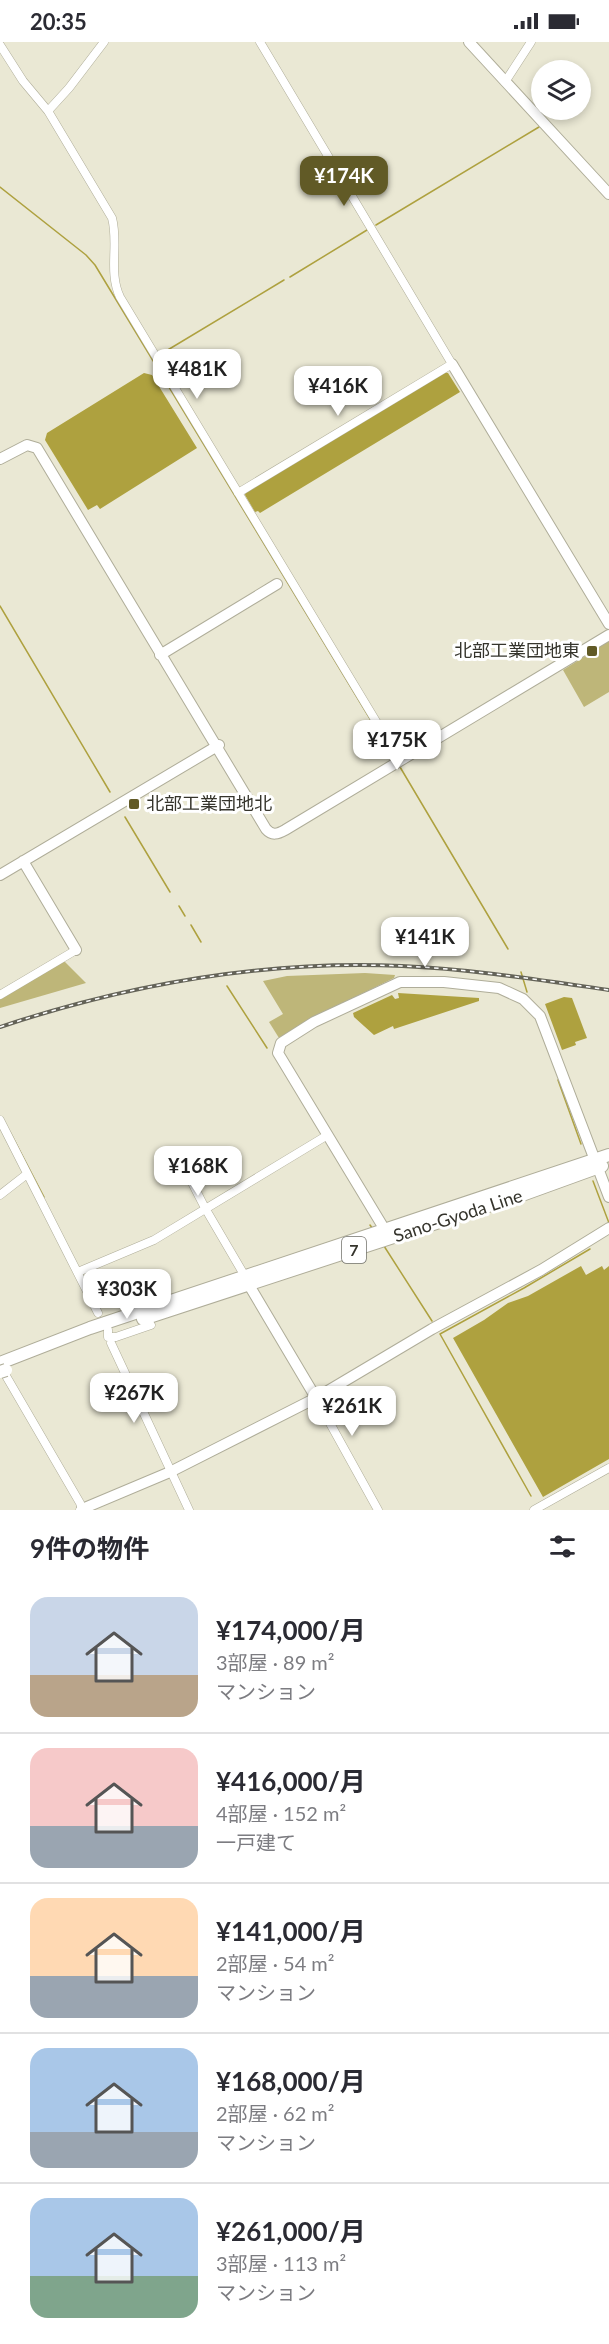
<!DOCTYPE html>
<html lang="ja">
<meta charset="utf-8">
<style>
body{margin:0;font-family:Lato,"Noto Sans JP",sans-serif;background:#f7f7f7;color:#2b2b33;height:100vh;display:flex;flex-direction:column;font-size:22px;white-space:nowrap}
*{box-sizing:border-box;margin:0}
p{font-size:20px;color:#7c7c81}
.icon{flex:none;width:33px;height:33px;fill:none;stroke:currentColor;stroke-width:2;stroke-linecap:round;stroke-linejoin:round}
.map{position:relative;height:1468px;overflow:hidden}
.panel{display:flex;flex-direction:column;background:#fff;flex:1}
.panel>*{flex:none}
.buttons{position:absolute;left:531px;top:18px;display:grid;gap:12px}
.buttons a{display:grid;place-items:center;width:60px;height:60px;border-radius:50%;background:#fff;box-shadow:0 3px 9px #0003;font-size:30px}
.price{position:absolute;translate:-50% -51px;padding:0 14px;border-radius:12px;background:#fff;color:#222;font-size:20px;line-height:39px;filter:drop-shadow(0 2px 3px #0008)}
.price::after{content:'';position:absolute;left:50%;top:36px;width:18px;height:14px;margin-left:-9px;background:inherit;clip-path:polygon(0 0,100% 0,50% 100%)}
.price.selected{background:#615a26;color:#fff}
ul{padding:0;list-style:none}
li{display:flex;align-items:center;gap:18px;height:150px;padding:0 30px}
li+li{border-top:2px solid #e1e1e2}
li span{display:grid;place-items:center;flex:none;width:168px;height:120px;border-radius:18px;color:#555}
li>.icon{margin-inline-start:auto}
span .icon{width:72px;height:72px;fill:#fffc;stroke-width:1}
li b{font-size:26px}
h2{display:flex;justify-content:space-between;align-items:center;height:72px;padding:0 30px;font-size:26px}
.status{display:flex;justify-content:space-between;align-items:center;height:42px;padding:0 30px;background:#fff;direction:ltr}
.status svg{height:16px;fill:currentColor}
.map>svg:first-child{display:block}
</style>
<div class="status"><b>20:35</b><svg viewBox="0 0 49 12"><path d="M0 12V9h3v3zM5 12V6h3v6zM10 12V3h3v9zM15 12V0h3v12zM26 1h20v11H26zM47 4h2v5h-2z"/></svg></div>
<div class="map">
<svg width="609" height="1468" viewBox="0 0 609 1468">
<rect width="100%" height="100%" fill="#eae8d4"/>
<path fill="#beb679" d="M609 599V650L584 665 563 628Z
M61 920H65L86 941 0 966V956Z
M365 931 395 933 394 936 308 978 279 996 269 980 283 972 263 939 287 934Z"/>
<path fill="#aea13f" d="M443 330 448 331 460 350 260 471 258 469 255 470 245 453 246 449Z
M144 331 152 333 197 406 100 467 97 463 88 468 45 398 47 391Z
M398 951 479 956V959L394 987 393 984 374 993 354 975 353 971 392 953 395 957 399 956Z
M564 955 572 956 587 996 575 1000 576 1003 562 1008 545 962Z
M581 1224 586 1233 602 1224 604 1228 609 1224V1417L543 1455 453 1296 484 1278 508 1261 528 1254Z"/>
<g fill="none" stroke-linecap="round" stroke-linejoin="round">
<path stroke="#aea13f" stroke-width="1.5" d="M0 145 86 213 95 223 392 713
M376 183 539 85
M290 235 367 188
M161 312 284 238
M0 564 110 750
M400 725 508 907
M125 775 170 850
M179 864 185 874
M191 883 201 900
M521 930 527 950
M227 944 267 1006
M558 1038 581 1102
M10 1090 44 1155
M593 1139 609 1181
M370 1183 373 1187
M384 1204 432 1279
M531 1454 440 1292 524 1246 590 1207"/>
<defs>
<path id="street" d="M0 3 23 39 48 69 112 176C119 202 108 230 120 255L400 719
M505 40 531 0
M48 69 69 46 104 0
M238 451 452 322 260 0
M0 953 76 908
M0 1078 98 1271
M184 1125 205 1166 246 1236
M0 1153 27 1132
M78 1230 154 1198 326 1094
M108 1288V1295H116L151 1283
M111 1301 189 1468
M2 1327 80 1461 82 1467 80 1468
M316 1356 378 1468
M534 1468 609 1426"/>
<path id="secondary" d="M469 0 609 152
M452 322 609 582
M0 417 27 403 37 406 266 787C272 794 278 792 285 788L609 593
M160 613 277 542
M23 819 76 908
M0 833 219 703
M385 1188 278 1011 281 1001 314 980 400 940H444L499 946 523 957 540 974 609 1155
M249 1243 316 1356
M82 1467 170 1430 316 1356 432 1287 541 1228 609 1186"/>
<path id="primary" d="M143 1277 522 1153 602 1124
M0 1321 90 1286 609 1113"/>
</defs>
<use href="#street" stroke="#afad99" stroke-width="9"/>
<use href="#secondary" stroke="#afad99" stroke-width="12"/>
<use href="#primary" stroke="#afad99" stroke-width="14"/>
<use href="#street" stroke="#fff" stroke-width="8"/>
<use href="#secondary" stroke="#fff" stroke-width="10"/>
<use href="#primary" stroke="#fff" stroke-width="12"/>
<defs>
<path id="rail" d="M0 985C129 942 266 918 402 924 471 927 540 938 609 948"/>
</defs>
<use href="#rail" stroke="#646358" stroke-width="4"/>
<use href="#rail" stroke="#fff" stroke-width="1.5" stroke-dasharray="4.5" stroke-linecap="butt"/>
<defs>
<path id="primary-bridge" d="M0 1330 6 1328"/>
</defs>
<use href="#primary-bridge" stroke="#afad99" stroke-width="14" stroke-linecap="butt"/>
<use href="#primary-bridge" stroke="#fff" stroke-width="12"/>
</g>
<g fill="#615a26" stroke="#fff" stroke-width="2">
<rect x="586" y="603" width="12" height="12" rx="3"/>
<rect x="128" y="756" width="12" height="12" rx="3"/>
</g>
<g text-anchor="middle" stroke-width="6" stroke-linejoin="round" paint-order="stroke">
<rect fill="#fff" stroke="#72716b" stroke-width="1.5" x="342" y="1195" width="24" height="26" rx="4.5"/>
<g font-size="16" font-weight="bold" fill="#35342c">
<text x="354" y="1214">7</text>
</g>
<g font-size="18" fill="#35342c" stroke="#fff" text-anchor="end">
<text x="580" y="615">北部工業団地東</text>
<text x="146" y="768" text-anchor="start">北部工業団地北</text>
</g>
<g font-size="18" fill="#35342c" stroke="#fff">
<text transform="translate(458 1174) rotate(-18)" y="6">Sano-Gyoda Line</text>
</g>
</g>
</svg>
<div class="buttons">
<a><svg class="icon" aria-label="layers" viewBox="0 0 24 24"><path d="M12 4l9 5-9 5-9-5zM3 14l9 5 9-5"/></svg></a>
</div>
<b class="price selected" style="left:344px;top:165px">¥174K</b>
<b class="price" style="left:197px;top:358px">¥481K</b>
<b class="price" style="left:338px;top:375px">¥416K</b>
<b class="price" style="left:397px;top:729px">¥175K</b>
<b class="price" style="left:425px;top:926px">¥141K</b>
<b class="price" style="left:198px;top:1155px">¥168K</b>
<b class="price" style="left:127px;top:1278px">¥303K</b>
<b class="price" style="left:134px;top:1382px">¥267K</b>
<b class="price" style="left:352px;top:1395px">¥261K</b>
</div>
<section class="panel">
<h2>9件の物件<svg class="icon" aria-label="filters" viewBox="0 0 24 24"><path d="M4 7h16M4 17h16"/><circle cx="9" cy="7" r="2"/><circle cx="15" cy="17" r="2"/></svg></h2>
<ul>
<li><span style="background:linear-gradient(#c9d6e8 65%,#b9a48a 0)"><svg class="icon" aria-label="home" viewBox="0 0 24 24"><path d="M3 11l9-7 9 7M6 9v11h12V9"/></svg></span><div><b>¥174,000/月</b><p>3部屋 · 89 m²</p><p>マンション</p></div></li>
<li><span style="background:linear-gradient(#f6c9c9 65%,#9aa5b1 0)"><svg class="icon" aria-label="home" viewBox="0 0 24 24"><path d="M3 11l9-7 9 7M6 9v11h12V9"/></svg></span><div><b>¥416,000/月</b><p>4部屋 · 152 m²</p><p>一戸建て</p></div></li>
<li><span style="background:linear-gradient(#ffd9b3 65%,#9aa5b1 0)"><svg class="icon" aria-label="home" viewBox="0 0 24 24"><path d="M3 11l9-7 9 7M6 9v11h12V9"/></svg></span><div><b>¥141,000/月</b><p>2部屋 · 54 m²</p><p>マンション</p></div></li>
<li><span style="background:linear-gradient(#a9c7e8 70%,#9aa5b1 0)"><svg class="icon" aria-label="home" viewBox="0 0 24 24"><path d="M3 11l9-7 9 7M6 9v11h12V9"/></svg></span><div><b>¥168,000/月</b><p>2部屋 · 62 m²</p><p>マンション</p></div></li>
<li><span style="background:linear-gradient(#a9c7e8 65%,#7fa58c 0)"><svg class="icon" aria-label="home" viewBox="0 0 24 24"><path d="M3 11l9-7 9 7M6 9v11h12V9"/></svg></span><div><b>¥261,000/月</b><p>3部屋 · 113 m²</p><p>マンション</p></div></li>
</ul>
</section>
